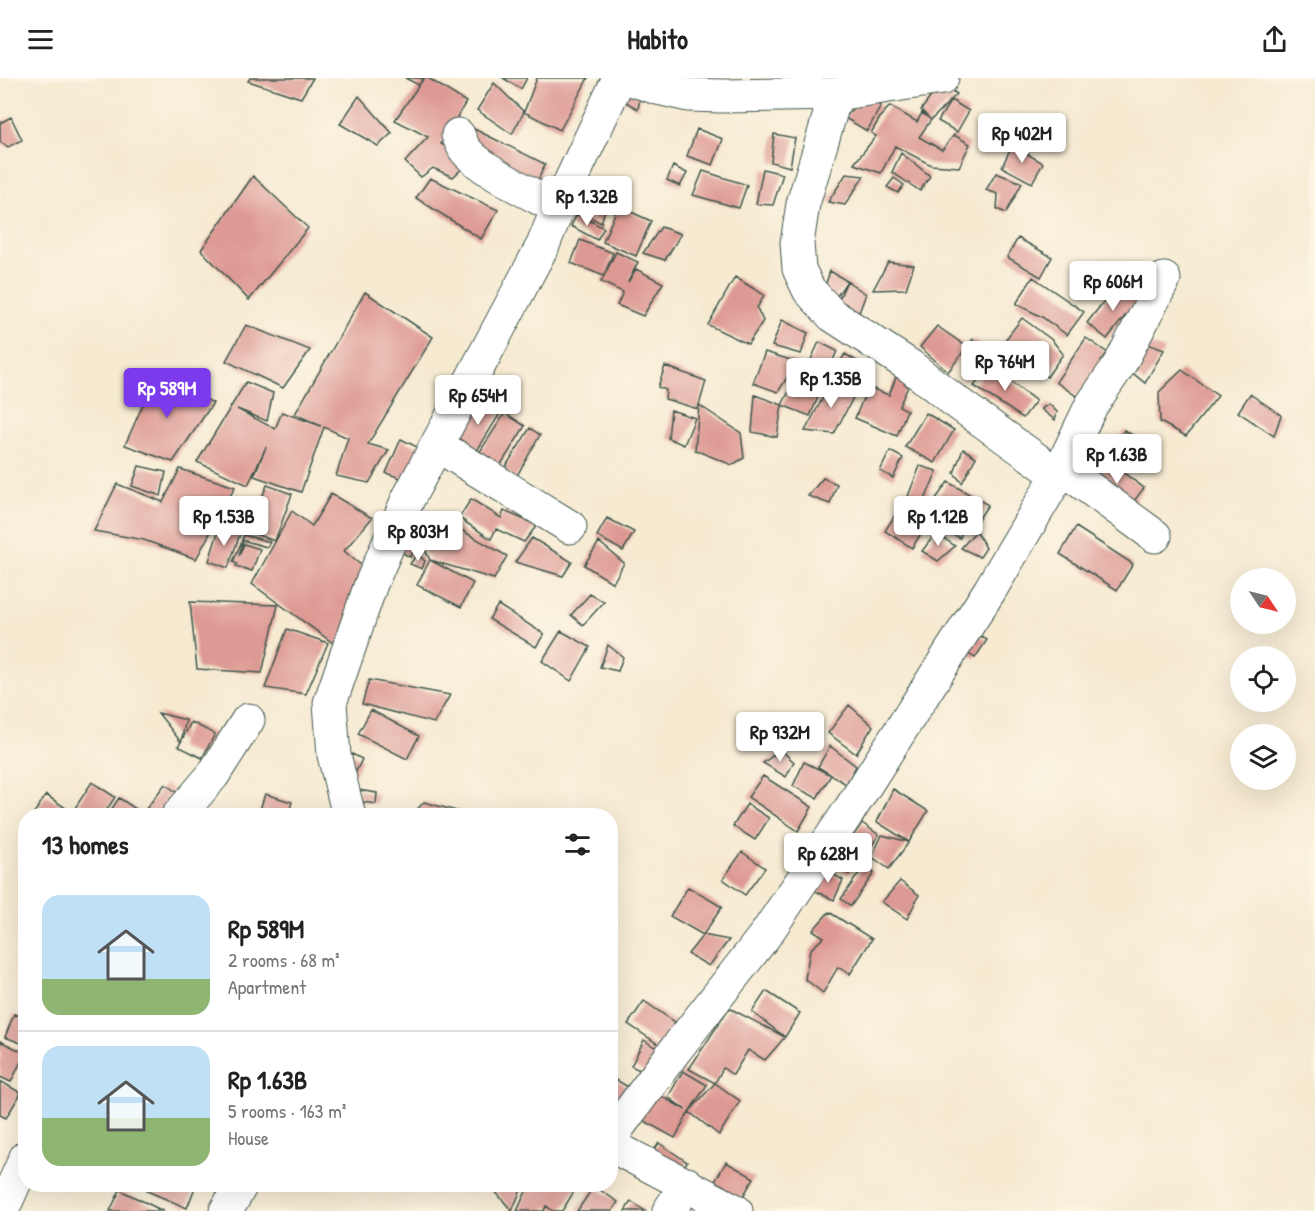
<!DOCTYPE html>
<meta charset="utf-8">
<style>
body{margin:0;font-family:"Patrick Hand",sans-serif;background:#f6f6f6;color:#222;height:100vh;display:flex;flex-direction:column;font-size:22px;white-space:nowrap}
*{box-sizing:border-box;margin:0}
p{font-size:20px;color:#767676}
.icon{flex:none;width:33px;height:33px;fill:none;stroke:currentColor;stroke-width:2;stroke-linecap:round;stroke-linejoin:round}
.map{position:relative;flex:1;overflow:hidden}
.drawer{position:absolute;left:18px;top:730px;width:600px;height:384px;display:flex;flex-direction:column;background:#fff;border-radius:24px;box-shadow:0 6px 24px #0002}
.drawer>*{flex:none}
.needle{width:39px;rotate:125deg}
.fabs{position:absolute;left:1230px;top:490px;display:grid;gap:12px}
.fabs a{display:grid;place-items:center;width:66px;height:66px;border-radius:50%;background:#fff;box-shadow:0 6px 24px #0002;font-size:30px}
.price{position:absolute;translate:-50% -51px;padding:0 14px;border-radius:6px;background:#fff;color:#222;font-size:20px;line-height:39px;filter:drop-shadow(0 2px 3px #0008)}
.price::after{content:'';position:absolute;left:50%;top:36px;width:18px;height:14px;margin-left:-9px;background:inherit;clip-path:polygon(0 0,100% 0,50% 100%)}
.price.on{background:#7c3aed;color:#fff}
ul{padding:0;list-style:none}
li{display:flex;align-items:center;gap:18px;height:150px;padding:0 24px}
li+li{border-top:2px solid #e0e0e0}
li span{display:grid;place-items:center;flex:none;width:168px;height:120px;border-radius:18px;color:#555}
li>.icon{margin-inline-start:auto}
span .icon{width:72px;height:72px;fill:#fffc;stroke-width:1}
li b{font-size:26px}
h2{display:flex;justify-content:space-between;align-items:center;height:72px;padding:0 24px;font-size:26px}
header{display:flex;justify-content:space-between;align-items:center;height:78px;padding:0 24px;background:#fff;font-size:27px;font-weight:700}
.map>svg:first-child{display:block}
</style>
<header><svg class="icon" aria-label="menu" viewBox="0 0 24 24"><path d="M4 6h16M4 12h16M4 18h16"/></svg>Habito<svg class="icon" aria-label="share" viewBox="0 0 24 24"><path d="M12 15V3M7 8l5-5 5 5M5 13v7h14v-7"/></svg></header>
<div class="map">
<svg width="1315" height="1133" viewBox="0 0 1315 1133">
<rect width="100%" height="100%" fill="#fcf5e5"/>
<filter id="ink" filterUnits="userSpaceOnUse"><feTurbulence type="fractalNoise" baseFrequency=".0167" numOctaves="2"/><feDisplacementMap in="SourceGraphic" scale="12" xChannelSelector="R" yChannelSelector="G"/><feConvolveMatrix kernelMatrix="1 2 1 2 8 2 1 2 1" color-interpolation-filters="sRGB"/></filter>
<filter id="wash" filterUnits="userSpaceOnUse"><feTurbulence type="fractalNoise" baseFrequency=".008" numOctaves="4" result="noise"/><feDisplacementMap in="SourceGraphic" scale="24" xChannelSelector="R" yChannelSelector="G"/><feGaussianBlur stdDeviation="1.35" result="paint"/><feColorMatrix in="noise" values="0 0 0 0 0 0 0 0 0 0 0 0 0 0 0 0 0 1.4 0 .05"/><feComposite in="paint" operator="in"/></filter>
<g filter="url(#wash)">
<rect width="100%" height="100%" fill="#f6ead1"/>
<g id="blocks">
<path fill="#dd9993" d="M250 0H313L301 20 248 3Z
M405 0H423L419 7 424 0H428L466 24 441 66 471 82 453 99 433 90 421 99 405 84 428 59 395 42 419 7Z
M503 0H527L521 11Z
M537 0H588L560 52 524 34Z
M494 5 524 34 512 56 477 32Z
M945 9 957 16 951 22 969 33 957 54 938 43 951 22 931 42 921 32 936 12Z
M624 12 641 15 638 31 619 20Z
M864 16 881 28 867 53 845 40Z
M359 18 392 55 378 68 340 46Z
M890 28 917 44 922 35 931 42 919 59 942 72 954 57 970 66 959 89 931 87 895 68 881 95 854 86 876 58 871 55 881 38Z
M11 39 22 62 8 69 0 64V45Z
M462 45 545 86 527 128Z
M697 51 723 61 713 87 687 78Z
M774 56 795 60 790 89 771 84Z
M1012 67 1043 85 1032 105 1002 89Z
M901 75 930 98 920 113 892 94Z
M673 88 687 95 680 108 667 102Z
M763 91 783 96 773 127 756 126Z
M703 93 747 107 739 130 693 117Z
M996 95 1022 105 1006 135 997 131 998 116 986 112Z
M846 96 864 98 845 127 828 124Z
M253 98 308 150 249 222 201 172Z
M430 100 498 132 481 161 416 120Z
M894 100 904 107 898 115 887 109Z
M584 113 608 123 601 145 576 132Z
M618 128 651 143 636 178 603 164Z
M577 136 604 150 597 162 571 148Z
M661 149 681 156 665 182 643 175Z
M1018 160 1052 179 1041 199 1007 179Z
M580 162 613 175 604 198 571 185Z
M616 174 638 184 628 204 636 191 663 205 643 238 617 227 623 214 601 204Z
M888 184 914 187 906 211 873 212Z
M830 193 847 203 833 224 823 214Z
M735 199 764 217 757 230 763 243 748 266 708 247Z
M1033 199 1084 234 1067 257 1042 239 1016 226Z
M847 203 866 216 857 240 832 237Z
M1115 209 1140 219 1107 261 1087 245Z
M365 214 433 259 368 366 389 372 369 405 336 398 348 360 324 349 301 414 254 398 266 369 248 407 197 384 246 304 273 315 267 343 237 331 275 351 282 334 321 348 295 336Z
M1022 240 1052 262 1063 276 1047 299 1002 266Z
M782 242 808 255 801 276 772 268Z
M246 247 310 272 283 310 226 283Z
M937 248 967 269 948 294 920 269Z
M1086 260 1121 284 1091 328 1056 304Z
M973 261 991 275 984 284 967 269Z
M1139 263 1164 272 1145 305 1124 288Z
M819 264 837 273 828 294 809 286Z
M765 274 797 284 778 314 753 305Z
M845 276 862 286 856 309 833 295Z
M665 288 706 303 698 331 665 321 666 312 658 309Z
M990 288 1036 323 1023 340 974 308Z
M1182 292 1218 318 1186 358 1160 344 1159 314Z
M799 294 824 305 810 338 782 327Z
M157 295 213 325 173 384 125 367Z
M897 297 908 309 899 328 907 332 897 358 855 340 868 309 889 317Z
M833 301 856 314 834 356 805 353Z
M485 315 492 319 486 329 499 337 475 376 455 364Z
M1250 316 1281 337 1274 358 1238 334Z
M755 317 782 327 777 359 752 354Z
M1049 326 1057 334 1055 342 1041 331Z
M699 327 741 355 744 380 732 387 695 372Z
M671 332 695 340 684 367 668 360Z
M505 335 525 348 500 388 479 375Z
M926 335 954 352 935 385 905 369Z
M530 350 540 357 515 401 504 391Z
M1124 352 1153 370 1139 394 1110 377Z
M401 361 421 371 406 402 386 395Z
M963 371 976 379 962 405 954 395Z
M890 373 903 380 893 400 880 393Z
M1106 382 1144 410 1127 432 1089 404Z
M139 388 166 394 161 418 132 408Z
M920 388 937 393 924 424 908 418Z
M180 391 235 409 196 481 144 462 94 453 117 406 163 424Z
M823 400 837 406 830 426 808 418Z
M948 404 988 427 975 446 966 442 960 460 922 440Z
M267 407 292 416 275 463 249 454Z
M331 416 372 440 344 473 374 498 340 570 252 506 292 433 312 448Z
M471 421 501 440 504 433 537 447 524 464 496 451 491 461 459 440Z
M898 432 925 449 912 470 885 453Z
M420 434 431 440 410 479 399 473Z
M440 440 507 478 494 501 430 482 473 505 461 529 417 507 430 482 422 466Z
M607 440 634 454 623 473 597 458Z
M220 448 240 456 228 490 209 483Z
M1076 449 1133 486 1117 512 1060 476Z
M976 453 986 470 980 479 961 470Z
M936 455 955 468 938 483 922 473Z
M244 457 270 464 267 469 242 462Z
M532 460 572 484 563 498 515 484Z
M242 463H243L239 478 244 466 260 471 252 493 236 488 237 486 233 484Z
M599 464 624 485 613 505 584 487Z
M417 476 425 483 422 491 410 486Z
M590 516 604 524 583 547 571 537Z
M190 524 278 527 262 595 197 591Z
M498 527 544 556 536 569 489 541Z
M959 544 987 562 975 580 948 562Z
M287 551 328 565 306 616 265 610Z
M561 553 590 569 571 603 542 583Z
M608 567 623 579 618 593 600 589Z
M369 602 450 617 434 645 362 626Z
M849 627 873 648 856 676 828 655Z
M371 632 419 658 407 681 358 656Z
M158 635 186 642 181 664 191 644 215 656 202 680 178 668 181 664Z
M830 668 856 688 846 706 818 689Z
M781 672 794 684 786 699 763 685Z
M352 676 362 681 354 698 343 693Z
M804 684 831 697 817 720 793 708Z
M763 698 812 729 798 753 748 719Z
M92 704 115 719 103 738H88L75 730Z
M165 706 182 718 168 738H146L143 735Z
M893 711 928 733 909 764 889 791 872 779 882 757 909 764 877 744Z
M358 712 377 715 376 726 356 723Z
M265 716 292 724 288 738H258Z
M46 717 78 738H32Z
M119 720 139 733 136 738H107Z
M424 724 471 737V738H411Z
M747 726 769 740 755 762 733 748Z
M862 745 879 757 866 776 848 765Z
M839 770 858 781 849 796 830 786Z
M742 774 765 790 745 817 723 801Z
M864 788 874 795 851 828 841 821Z
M822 790 843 802 834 822 813 812Z
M900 803 919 817 907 841 882 824Z
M688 809 722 829 703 857 670 838Z
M829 834 872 861 850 896 838 889 823 915 805 901 810 872 824 859 813 852Z
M703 857 729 862 709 888 688 876Z
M766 913 800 935 785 959 752 934Z
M644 923 682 949 667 972 628 946Z
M729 930 785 959 765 982 748 972 733 997 723 990 715 1005 689 991Z
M14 936 26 941V967L5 959Z
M644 962 662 974 646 995 631 988Z
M0 963 25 975 11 1004 0 999Z
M683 993 707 1007 689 1034 715 1005 740 1023 719 1057 689 1034 675 1060 639 1040 610 1050V1009L615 1001 649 1022 654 1014 686 1032 668 1019Z
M0 1003 21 1015 6 1040 0 1037Z
M659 1065 687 1084 669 1109 641 1091Z
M726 1084 754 1100 734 1133H698Z
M149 1107H196L187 1130 147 1113Z
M500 1107H523L512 1133 494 1112Z
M529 1107H547L554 1111 556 1107H578L562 1133H553L546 1128 544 1133H517Z
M594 1108 618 1124 612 1133H577Z
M120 1112 163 1133H110Z
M631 1123 645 1133H625Z"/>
</g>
</g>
<g filter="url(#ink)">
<use href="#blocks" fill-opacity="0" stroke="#3f574c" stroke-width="1.5"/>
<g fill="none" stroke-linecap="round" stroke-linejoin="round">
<defs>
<path id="minor" d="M628 0 657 10 688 17 721 18 836 16 942 0
M836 16 803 126 797 165 799 191 809 212 832 237 910 288 952 321 1058 397
M458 57C460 61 462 66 464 70 478 91 534 117 558 130
M437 367 570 449
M1062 390 1155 458
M178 738 213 697 248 642
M349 738 334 677 330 625 371 506 408 421 543 167 558 130 619 0
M610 1060 676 971 766 856 849 733 990 512 1058 397 1091 328 1121 284 1164 201
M610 1067 736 1133
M2 1133 26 1079
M226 1133 241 1107
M669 1133 687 1106"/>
</defs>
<use href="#minor" stroke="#3f574c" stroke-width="35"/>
<use href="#minor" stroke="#fff" stroke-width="33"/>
</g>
</g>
</svg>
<div class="fabs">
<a><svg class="needle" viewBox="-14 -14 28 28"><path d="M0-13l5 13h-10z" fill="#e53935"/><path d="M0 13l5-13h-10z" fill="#767676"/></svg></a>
<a><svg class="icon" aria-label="locate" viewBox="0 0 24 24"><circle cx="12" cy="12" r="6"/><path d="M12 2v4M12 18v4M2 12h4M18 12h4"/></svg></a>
<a><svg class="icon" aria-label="layers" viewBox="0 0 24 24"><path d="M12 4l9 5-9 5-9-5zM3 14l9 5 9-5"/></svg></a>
</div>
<b class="price" style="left:1022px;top:86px">Rp 402M</b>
<b class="price" style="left:587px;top:149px">Rp 1.32B</b>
<b class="price" style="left:1113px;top:234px">Rp 606M</b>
<b class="price" style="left:1005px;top:314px">Rp 764M</b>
<b class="price" style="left:831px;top:331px">Rp 1.35B</b>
<b class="price on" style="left:167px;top:341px">Rp 589M</b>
<b class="price" style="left:478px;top:348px">Rp 654M</b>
<b class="price" style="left:1117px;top:407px">Rp 1.63B</b>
<b class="price" style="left:224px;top:469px">Rp 1.53B</b>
<b class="price" style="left:938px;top:469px">Rp 1.12B</b>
<b class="price" style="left:418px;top:484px">Rp 803M</b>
<b class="price" style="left:780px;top:685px">Rp 932M</b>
<b class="price" style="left:828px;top:806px">Rp 628M</b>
<section class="drawer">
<h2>13 homes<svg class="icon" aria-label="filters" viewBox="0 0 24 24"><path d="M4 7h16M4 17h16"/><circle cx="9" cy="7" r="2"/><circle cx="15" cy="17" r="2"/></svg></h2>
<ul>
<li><span style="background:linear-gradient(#bfe0f5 70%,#8fb573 0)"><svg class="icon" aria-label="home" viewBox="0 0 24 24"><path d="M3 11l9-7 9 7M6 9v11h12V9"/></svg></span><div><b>Rp 589M</b><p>2 rooms · 68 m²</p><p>Apartment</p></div></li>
<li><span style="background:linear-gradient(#bfe0f5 60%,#8fb573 0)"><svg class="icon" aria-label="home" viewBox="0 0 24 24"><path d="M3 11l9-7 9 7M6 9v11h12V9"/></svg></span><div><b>Rp 1.63B</b><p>5 rooms · 163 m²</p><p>House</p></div></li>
</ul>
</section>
</div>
